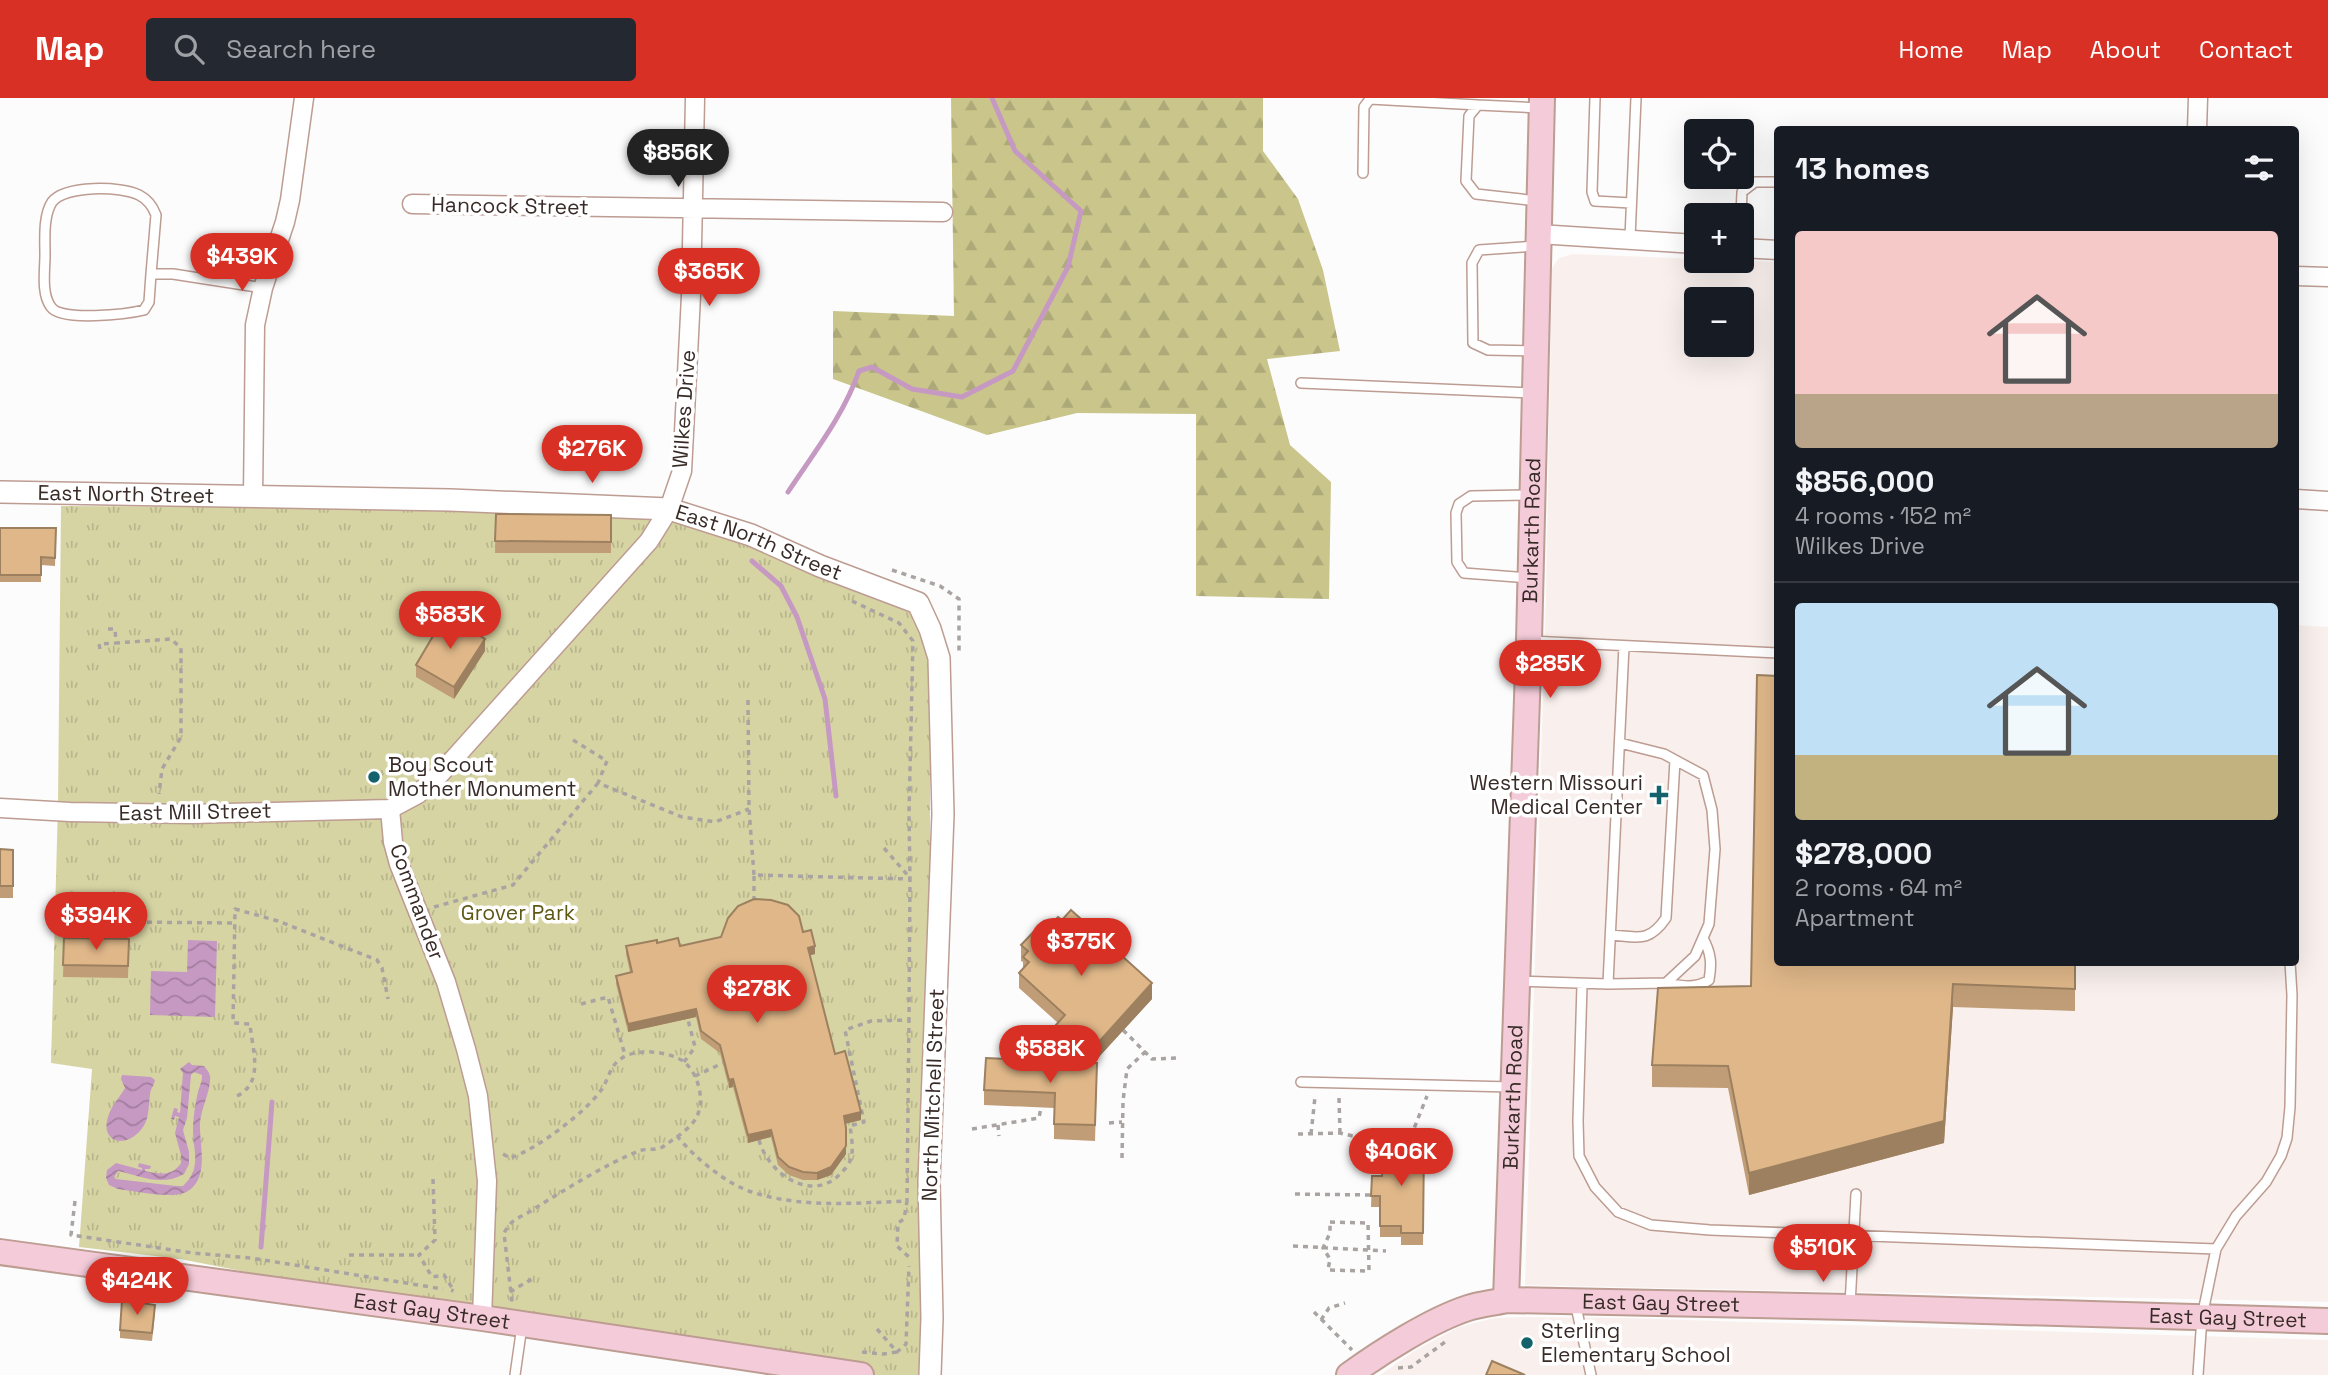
<!DOCTYPE html>
<meta charset="utf-8">
<style>
body{margin:0;font-family:"Space Grotesk",sans-serif;background:#242831;color:#f1f3f6;height:100vh;display:flex;flex-direction:column;font-size:26px;white-space:nowrap}
*{box-sizing:border-box;margin:0}
p{font-size:23px;color:#9ea1a6}
.icon{flex:none;width:38px;height:38px;fill:none;stroke:currentColor;stroke-width:2;stroke-linecap:round;stroke-linejoin:round}
.map{position:relative;flex:1;overflow:hidden}
.side{position:absolute;left:1774px;top:28px;width:525px;height:840px;display:flex;flex-direction:column;background:#171b24;border-radius:7px;box-shadow:0 7px 28px #0002}
.side>*{flex:none}
.fabs{position:absolute;left:1684px;top:21px;display:grid;gap:14px}
.fabs a{display:grid;place-items:center;width:70px;height:70px;border-radius:7px;background:#171b24;box-shadow:0 7px 28px #0002;font-size:35px}
.price{position:absolute;translate:-50% -60px;padding:0 16px;border-radius:24px;background:#d93025;color:#fff;font-size:23px;line-height:46px;filter:drop-shadow(0 2px 4px #0008)}
.price::after{content:'';position:absolute;left:50%;top:42px;width:21px;height:16px;margin-left:-10px;background:inherit;clip-path:polygon(0 0,100% 0,50% 100%)}
.price.active{background:#222;color:#fff}
ul{padding:0;list-style:none}
li{display:grid;align-content:center;gap:14px;height:371px;padding:0 21px}
li+li{border-top:2px solid #363941}
li span{display:grid;place-items:center;height:217px;border-radius:7px;color:#555}
li>.icon{margin-inline-start:auto}
span .icon{width:126px;height:126px;fill:#fffc;stroke-width:1}
li b{font-size:30px}
h2{display:flex;justify-content:space-between;align-items:center;height:84px;padding:0 21px;font-size:30px}
header{display:flex;align-items:center;gap:42px;box-sizing:border-box;height:98px;padding:0 35px;background:#d93025;color:#fff}
header strong{font-size:33px}
nav{display:flex;gap:38px;margin-inline-start:auto;font-size:24px}
.search{width:490px;height:63px;background:#242831;display:flex;align-items:center;gap:18px;box-sizing:border-box;padding:0 24px;border-radius:7px;color:#9ea1a6;font-size:26px}
.map>svg:first-child{display:block}
</style>
<header>
<strong>Map</strong>
<div class="search"><svg class="icon" aria-label="search" viewBox="0 0 24 24"><circle cx="10" cy="10" r="6"/><path d="M15 15l6 6"/></svg>Search here</div>
<nav><a>Home</a><a>Map</a><a>About</a><a>Contact</a></nav>
</header>
<div class="map">
<svg width="2328" height="1277" viewBox="0 0 2328 1277">
<defs>
<pattern id="forest-firs" width="22" height="20" patternUnits="userSpaceOnUse" patternTransform="scale(1.75)"><rect width="22" height="20" fill="#c9c58b"/><path d="M5 1l3.5 6h-7zM16 11l3.5 6h-7z" fill="#ada978"/></pattern>
<pattern id="park-tufts" width="24" height="20" patternUnits="userSpaceOnUse" patternTransform="scale(1.75)"><rect width="24" height="20" fill="#d7d4a4"/><path d="M3 7l-1-3M5 7V3M7 7l1-3M15 17l-1-3M17 17v-4M19 17l1-3" fill="none" stroke="#b9b68d"/></pattern>
<pattern id="water-waves" width="16" height="10" patternUnits="userSpaceOnUse" patternTransform="scale(1.75)"><rect width="16" height="10" fill="#c699c3"/><path d="M0 5q4-4 8 0t8 0" fill="none" stroke="#a27d9e"/></pattern>
</defs>
<rect width="100%" height="100%" fill="#fcfcfc"/>
<path fill="#f9f0ed" fill-rule="evenodd" d="M1573 156 1778 164V864H2296V527L2328 529V1204L1525 1187 1546 499 1552 170 1559 160ZM1696 201H1741V247H1696Z
M1521 1219 1624 1220 2328 1242V1277H1380L1416 1252 1459 1229 1494 1220Z"/>
<path fill="url(#forest-firs)" d="M951 0H1263V53L1298 101 1323 172 1340 253 1267 261 1290 347 1331 384 1329 501 1196 498V316L1077 315 987 337 833 281V213L954 218Z"/>
<path fill="url(#park-tufts)" d="M61 408 669 411 918 505 930 531V1277H861L482 1220 180 1161 79 1149 92 971 51 965 58 705Z"/>
<path fill="url(#water-waves)" fill-rule="evenodd" d="M188 842 217 843 215 919 150 917 151 873 187 874Z
M189 964 192 967 204 968C208 973 211 976 210 983 209 997 201 1011 200 1025 199 1046 210 1079 188 1093 175 1102 135 1093 118 1091L109 1087 106 1080 107 1072 116 1065 142 1072V1070L138 1069 139 1065 151 1068 150 1071H145V1073C159 1076 172 1079 181 1065V1057L175 1035 179 1019 175 1018 174 1022 171 1021 174 1010 178 1011 177 1014 180 1015 183 975 180 971ZM194 974 202 977C202 984 200 987 198 994 195 1006 193 1021 193 1034 193 1047 198 1060 193 1074 191 1079 187 1084 183 1088H176L116 1081 114 1079 118 1073C140 1078 162 1089 184 1076L189 1066V1054L183 1032 187 1020 191 977Z
M122 977 151 979 155 982C154 988 150 991 150 997 148 1010 150 1022 140 1033 124 1051 100 1043 108 1019 111 1008 120 999 125 990L121 981Z"/>
<g fill="none" stroke-linecap="round" stroke-linejoin="round">
<path stroke="#c699c3" stroke-width="5" d="M788 394C813 356 844 317 859 273L872 269 912 291 962 299 1013 273 1068 169 1081 113 1015 53 992 0
M752 463 781 488 797 519 825 601 836 698
M261 1149 272 1004"/>
<defs>
<path id="service" d="M1595 0 1592 94 1595 103 1631 105
M1363 75 1364 9 1370 1 1478 7
M1538 103 1476 96 1466 83 1469 18 1478 7 1540 10
M1741 117 1742 94 1755 84H1778
M1630 140 1636 0
M151 176 156 117C153 109 147 101 139 97 121 88 65 87 52 104 43 118 45 141 45 157 45 172 41 196 51 209 61 224 128 216 144 212L149 204 151 176H173L263 190
M1535 253 1488 252 1473 245 1472 165 1479 152 1536 148
M1301 285 1533 295
M1528 480 1464 475 1457 464 1456 415 1459 406 1471 398 1530 397
M1530 543 1778 555
M1611 837C1638 839 1649 845 1666 820L1675 662 1664 656 1620 645
M1519 883 1608 886 1624 548
M1666 885C1682 888 1696 891 1709 882 1712 865 1711 855 1703 840
M1608 886 1666 885 1695 858 1709 826 1715 751 1712 712 1703 677 1675 662
M1582 887 1578 1023 1579 1058 1595 1089 1618 1114 1651 1127 1710 1132 2216 1151
M1301 984 1512 989
M1575 1204 1591 1277
M1850 1207 1856 1096
M515 1277 522 1228
M2198 1277 2202 1219 2216 1151 2236 1118 2266 1084 2281 1058 2287 1040 2290 1009 2292 897 2290 864"/>
<path id="minor" d="M2197 32 2198 0
M412 106 943 114
M1538 136 1696 146
M1741 150 1778 152
M2296 178 2328 179
M253 398 255 227 263 190 285 124 290 102 304 0
M2296 401 2328 403
M0 710 70 714 191 716 390 711 418 696 441 675 649 443 669 411 682 373 691 198 695 0
M390 711 393 744 399 766 446 884 466 951 478 998 487 1083 482 1220"/>
<g id="tertiary">
<path id="s1" d="M0 394 450 402 669 411 751 437 820 468 918 505 930 531 939 560 943 716 929 1084 932 1220 930 1277"/>
</g>
<g id="secondary">
<path id="s2" d="M0 1154 482 1220 861 1277"/>
<path id="s3" d="M1506 1202 1529 543 1542 0"/>
<path id="s4" d="M1349 1277C1381 1254 1431 1222 1468 1210 1480 1206 1493 1205 1506 1202L1850 1209 2328 1223"/>
</g>
</defs>
<use href="#service" stroke="#bd9c92" stroke-width="12"/>
<use href="#minor" stroke="#bd9c92" stroke-width="21"/>
<use href="#tertiary" stroke="#bd9c92" stroke-width="24"/>
<use href="#secondary" stroke="#bd9c92" stroke-width="28"/>
<path stroke="#a9a4a2" stroke-width="3.5" stroke-dasharray="5 5" stroke-linecap="butt" d="M892 472 940 488 959 501V557
M852 503 899 525 913 543 909 715 910 781
M108 531H115L116 545 171 541 181 550V639L162 671 159 696
M100 551 99 546 116 545
M748 602 749 711 754 777
M573 642 607 663 598 685 682 719 715 724 749 711
M884 750 910 780
M88 797 85 838 118 839
M754 803V777L910 781 909 922
M434 809 513 787 598 685
M126 843V824L234 825
M118 844 119 797
M581 906 608 899 625 957
M1123 932 1152 961 1179 960
M684 964 695 949 687 918
M695 978 723 965
M237 998C265 984 252 951 250 926L233 925 235 811 278 823 377 862 382 870 388 901
M1339 1000 1340 1035
M1109 1025 1122 1024
M998 1027 999 1038
M972 1031 1039 1020 1041 1009
M1298 1036 1340 1035 1396 1048
M1311 1036 1315 999H1317
M677 1038C695 1060 727 1087 755 1095 803 1110 857 1105 907 1103L904 1121 898 1125 897 1148 910 1160
M759 1042C768 1076 813 1107 842 1074 847 1069 852 1062 852 1055 853 1047 851 1036 850 1028L864 1024 845 932 871 923 909 922 907 1103
M1407 1048 1427 998
M503 1056 510 1060C536 1052 586 1014 602 991 609 980 610 967 622 960 637 950 667 953 683 963 698 974 706 1003 696 1020 690 1031 675 1040 664 1048 657 1053 647 1050 639 1053 608 1065 566 1091 537 1109 529 1115 517 1119 510 1126 509 1127 505 1133 504 1135L512 1204
M1122 1060 1123 1003 1127 971 1146 953
M433 1081 435 1142 419 1157 432 1179 444 1177 454 1193 451 1192
M1295 1096 1372 1097
M75 1103 71 1137 193 1155 251 1160 443 1191
M1330 1124 1368 1125 1369 1173 1328 1172 1330 1161 1323 1150 1330 1135Z
M1293 1148 1386 1153
M349 1157H419
M510 1194 535 1179
M1314 1214 1352 1252
M1321 1222 1329 1210 1345 1205
M877 1231 897 1254 906 1246 909 1168
M862 1254 883 1256 897 1254
M1398 1270 1411 1269 1445 1244"/>
<use href="#service" stroke="#fff" stroke-width="9"/>
<use href="#minor" stroke="#fff" stroke-width="18"/>
<use href="#tertiary" stroke="#fff" stroke-width="21"/>
<use href="#secondary" stroke="#f4ccd9" stroke-width="24"/>
</g>
<path fill="#c09d76" d="M496 416 611 444V455H495Z
M0 430H56L55 468 41 467V484H0Z
M485 553 454 601 416 579V567Z
M0 751 13 752V800H0Z
M1049 828 1152 901 1097 961 1079 944 1061 963 1097 980 1095 1043 1054 1041V1010L984 1007V992L1055 963 1045 954V939L1058 925 1019 890V875L1023 870V864L1021 863V847Z
M64 840 129 841 128 880 63 879Z
M657 845 680 848 815 856 810 857 835 956 861 1022 845 1026 846 1056 831 1077 817 1082H803L789 1077 778 1067 771 1039 748 1045 733 989 729 990 720 955 701 941 696 919 628 934 616 886V878L630 874 626 856V848Z
M2075 864V913L1953 909 1944 1045 1749 1097 1728 990 1652 989V967L1751 888Z
M1424 1047 1423 1147H1401V1139H1380V1109H1371L1372 1078H1382Z
M155 1215 152 1243 120 1240V1232Z"/>
<path fill="#9c8060" d="M485 541V553L454 601V589Z
M815 848V856L808 858V850Z
M1152 885V901L1097 961V946Z
M1953 886V909L1944 1045 1749 1097V1075Z
M696 911V919L628 934V926Z
M1079 929V944L1058 966V951Z
M733 981V989L729 990V982Z
M861 1014V1022L844 1026V1018Z
M846 1030V1056L831 1077 817 1082V1075Z
M771 1032V1039L748 1045V1037Z"/>
<path fill="#dfb789" stroke="#9c8060" stroke-width="2" d="M496 416 611 417V444L495 443Z
M0 430H56L55 460 41 459V477H0Z
M446 516 485 541 454 589 416 567Z
M1757 577 1778 578V864H2075V891L1953 886 1944 1023 1749 1075 1728 968 1652 967 1658 890 1751 888Z
M0 751 13 752V788H0Z
M754 801 771 802 788 807 799 818 803 834 811 832 815 848 808 850 835 956 845 953 861 1014 844 1018 846 1030V1048L831 1069 817 1075 803 1074 789 1069 778 1059 771 1032 748 1037 733 981 729 982 720 947 701 933 696 911 628 926 616 878 632 874 626 848 657 842V845L678 840 680 848 721 839 728 820 738 808Z
M1071 812 1152 885 1097 946 1079 929 1058 951 1045 939 1065 917 1019 875 1029 864 1023 859 1028 853 1021 847 1044 823 1049 828 1058 819 1062 822Z
M64 840 129 841 128 868 63 867Z
M986 960 1097 965 1095 1027 1054 1026 1055 995 984 992Z
M1382 1047H1424L1423 1135H1401V1128H1380V1098H1371L1372 1078H1382Z
M122 1202 155 1207 152 1235 120 1232Z
M1492 1263 1525 1277H1486Z"/>
<g fill="#14626b" stroke="#fff" stroke-width="2.5">
<circle cx="374" cy="679" r="7"/>
<path d="M1655.5 686.5h7v7h7v7h-7v7h-7v-7h-7v-7h7z"/>
<circle cx="1527" cy="1245" r="7"/>
</g>
<g text-anchor="middle" stroke-width="7" stroke-linejoin="round" paint-order="stroke">
<g font-size="21" fill="#382b27" stroke="#fff">
<text transform="translate(510 108) rotate(1)" y="7">Hancock Street</text>
<text transform="translate(684 311) rotate(-86)" y="7">Wilkes Drive</text>
<text dy="7" stroke="none"><textPath href="#s1" startOffset="126">East North Street</textPath></text>
<text dy="7" stroke="none"><textPath href="#s3" startOffset="770">Burkarth Road</textPath></text>
<text dy="7" stroke="none"><textPath href="#s1" startOffset="765">East North Street</textPath></text>
<text transform="translate(195 714) rotate(-1)" y="7">East Mill Street</text>
<text transform="translate(417 804) rotate(70)" y="7">Commander</text>
<text transform="translate(933 997) rotate(-88)" y="7">North Mitchell Street</text>
<text dy="7" stroke="none"><textPath href="#s3" startOffset="203">Burkarth Road</textPath></text>
<text dy="7" stroke="none"><textPath href="#s4" startOffset="331">East Gay Street</textPath></text>
<text dy="7" stroke="none"><textPath href="#s2" startOffset="436">East Gay Street</textPath></text>
<text dy="7" stroke="none"><textPath href="#s4" startOffset="898">East Gay Street</textPath></text>
</g>
<g font-size="21" fill="#382b27" stroke="#fff" text-anchor="start">
<text x="388" y="674">Boy Scout<tspan x="388" dy="24">Mother Monument</tspan></text>
<text x="1643" y="692" text-anchor="end">Western Missouri<tspan x="1643" dy="24">Medical Center</tspan></text>
<text x="1541" y="1240">Sterling<tspan x="1541" dy="24">Elementary School</tspan></text>
</g>
<g font-size="21" fill="#5e5815" stroke="#fff">
<text x="518" y="822">Grover Park</text>
</g>
</g>
</svg>
<div class="fabs">
<a><svg class="icon" aria-label="locate" viewBox="0 0 24 24"><circle cx="12" cy="12" r="6"/><path d="M12 2v4M12 18v4M2 12h4M18 12h4"/></svg></a>
<a>+</a>
<a>−</a>
</div>
<b class="price active" style="left:678px;top:91px">$856K</b>
<b class="price" style="left:242px;top:195px">$439K</b>
<b class="price" style="left:709px;top:210px">$365K</b>
<b class="price" style="left:592px;top:387px">$276K</b>
<b class="price" style="left:450px;top:553px">$583K</b>
<b class="price" style="left:1550px;top:602px">$285K</b>
<b class="price" style="left:96px;top:854px">$394K</b>
<b class="price" style="left:1081px;top:880px">$375K</b>
<b class="price" style="left:757px;top:927px">$278K</b>
<b class="price" style="left:1050px;top:987px">$588K</b>
<b class="price" style="left:1401px;top:1090px">$406K</b>
<b class="price" style="left:1823px;top:1186px">$510K</b>
<b class="price" style="left:137px;top:1219px">$424K</b>
<section class="side">
<h2>13 homes<svg class="icon" aria-label="filters" viewBox="0 0 24 24"><path d="M4 7h16M4 17h16"/><circle cx="9" cy="7" r="2"/><circle cx="15" cy="17" r="2"/></svg></h2>
<ul>
<li><span style="background:linear-gradient(#f6c9c9 75%,#b9a48a 0)"><svg class="icon" aria-label="home" viewBox="0 0 24 24"><path d="M3 11l9-7 9 7M6 9v11h12V9"/></svg></span><div><b>$856,000</b><p>4 rooms · 152 m²</p><p>Wilkes Drive</p></div></li>
<li><span style="background:linear-gradient(#bfe0f5 70%,#c2b280 0)"><svg class="icon" aria-label="home" viewBox="0 0 24 24"><path d="M3 11l9-7 9 7M6 9v11h12V9"/></svg></span><div><b>$278,000</b><p>2 rooms · 64 m²</p><p>Apartment</p></div></li>
</ul>
</section>
</div>
